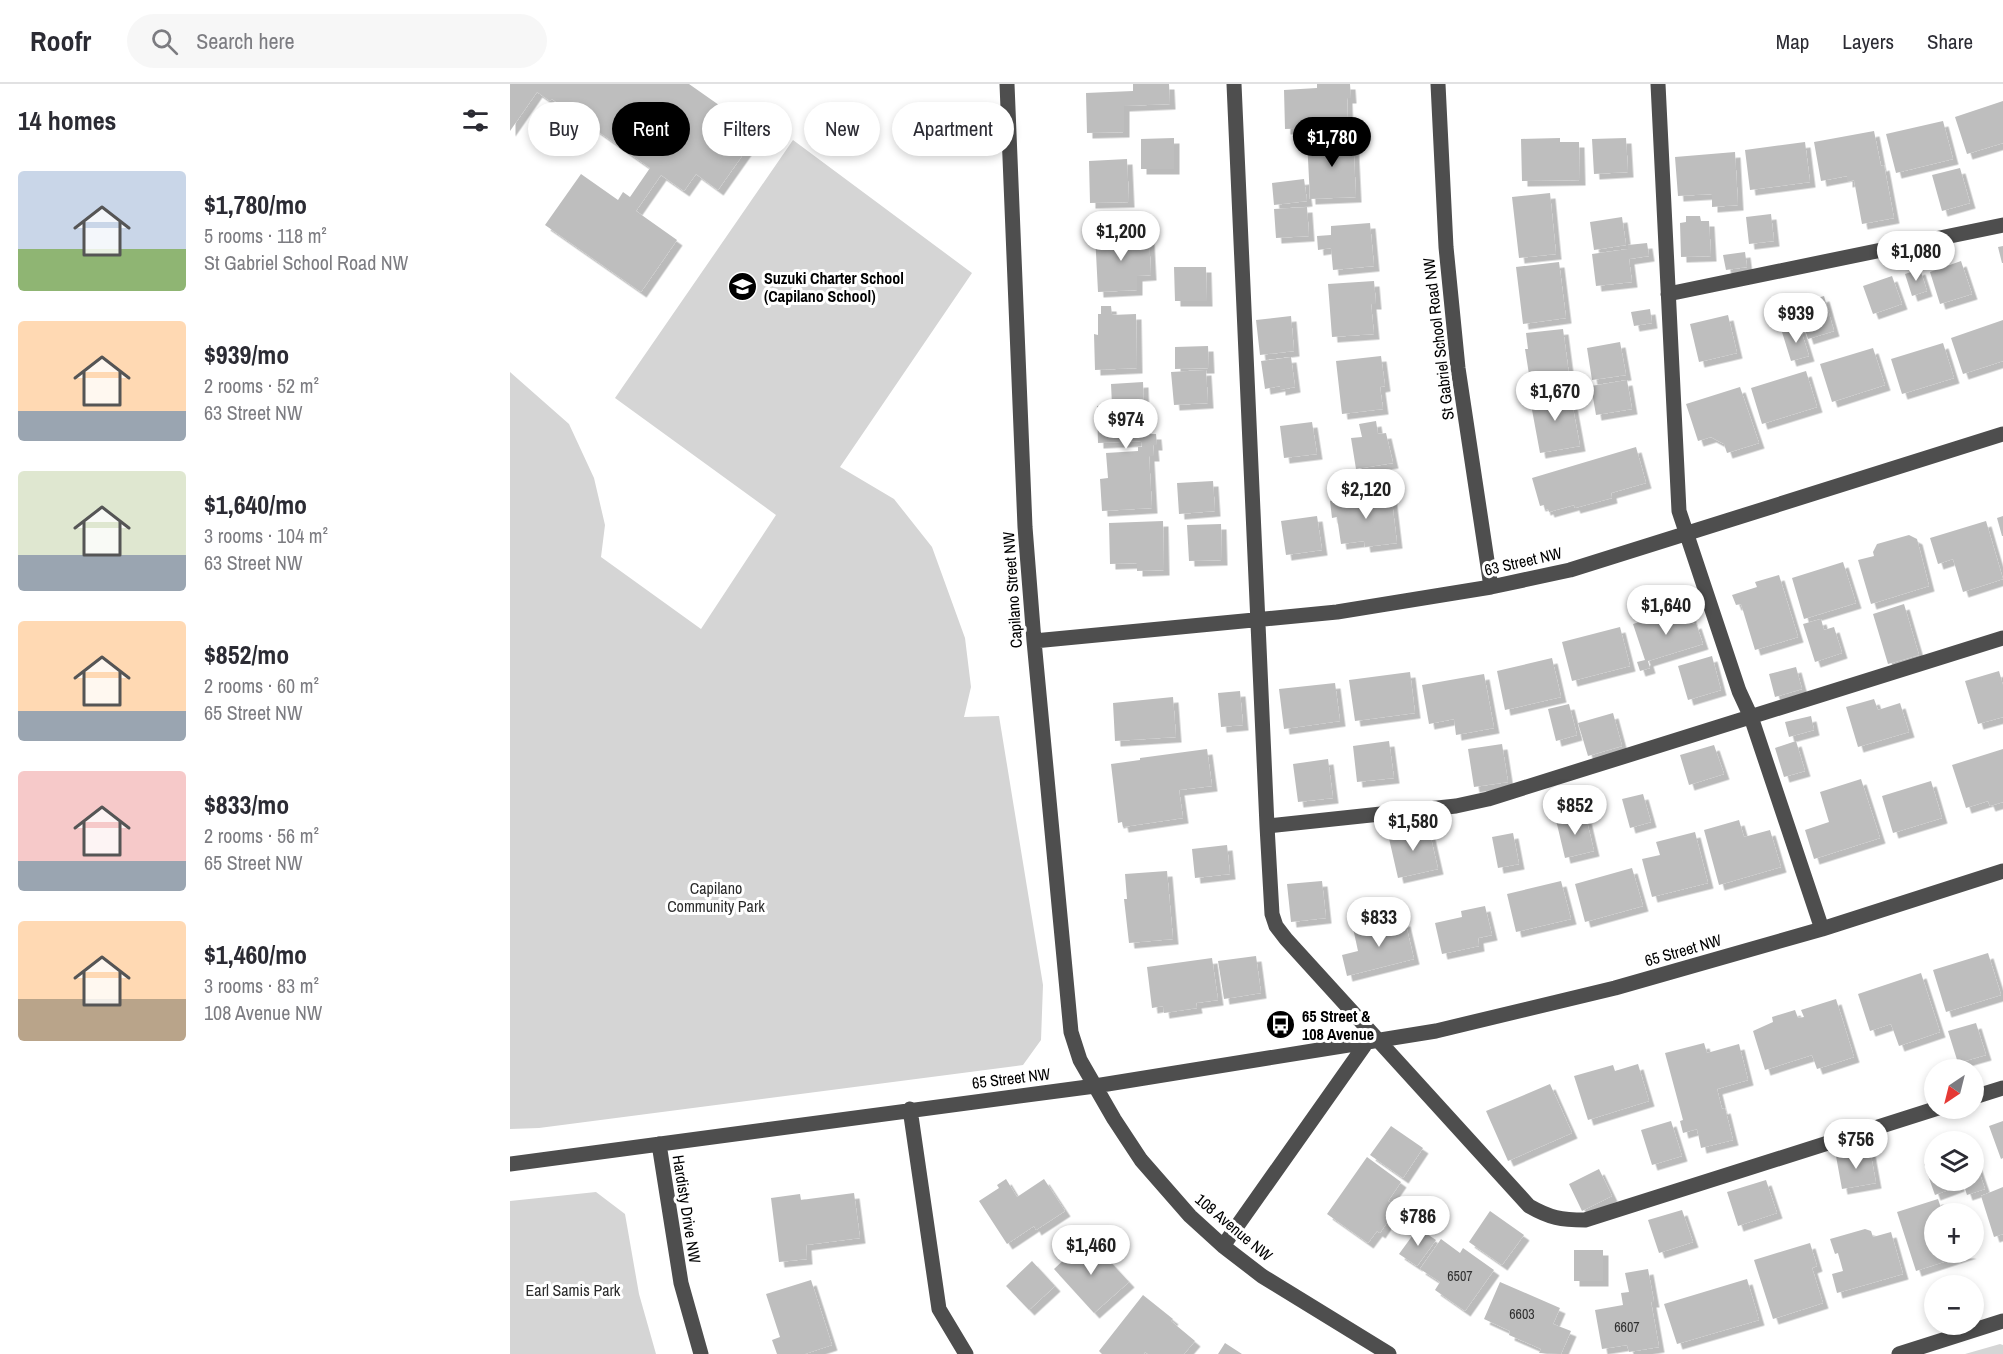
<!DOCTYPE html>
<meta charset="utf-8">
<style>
body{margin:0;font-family:"Archivo Narrow",sans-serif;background:#f7f7f7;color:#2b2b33;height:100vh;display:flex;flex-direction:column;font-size:22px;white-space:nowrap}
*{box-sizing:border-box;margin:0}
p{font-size:20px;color:#7c7c81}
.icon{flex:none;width:33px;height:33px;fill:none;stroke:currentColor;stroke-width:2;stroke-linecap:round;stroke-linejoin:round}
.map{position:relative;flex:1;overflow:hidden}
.details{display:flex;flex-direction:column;background:#fff;width:510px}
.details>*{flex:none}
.guide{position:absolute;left:18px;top:18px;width:570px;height:54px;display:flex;gap:12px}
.needle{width:39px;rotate:215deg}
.fabs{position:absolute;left:1414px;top:975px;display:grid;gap:12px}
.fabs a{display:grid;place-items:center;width:60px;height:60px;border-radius:50%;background:#fff;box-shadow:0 3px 9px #0003;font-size:30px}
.price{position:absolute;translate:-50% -51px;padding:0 14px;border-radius:21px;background:#fff;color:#222;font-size:20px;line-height:39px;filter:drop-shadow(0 2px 3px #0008)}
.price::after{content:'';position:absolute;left:50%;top:36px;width:18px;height:14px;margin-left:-9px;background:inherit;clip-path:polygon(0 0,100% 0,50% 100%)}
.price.selected{background:#000;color:#fff}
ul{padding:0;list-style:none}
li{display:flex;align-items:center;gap:18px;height:150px;padding:0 18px}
li span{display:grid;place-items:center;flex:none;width:168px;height:120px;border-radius:6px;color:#555}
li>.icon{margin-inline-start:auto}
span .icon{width:72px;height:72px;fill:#fffc;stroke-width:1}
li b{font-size:26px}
h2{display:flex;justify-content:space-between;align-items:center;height:72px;padding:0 18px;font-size:26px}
.pill{padding:0 21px;border-radius:27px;background:#fff;box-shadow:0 3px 9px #0003;font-size:21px;line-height:54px}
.pill.selected{background:#000;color:#fff}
header{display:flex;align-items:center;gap:36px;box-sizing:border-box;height:84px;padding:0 30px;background:#fff;border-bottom:2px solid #e1e1e2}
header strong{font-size:28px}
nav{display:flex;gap:33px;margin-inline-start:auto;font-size:21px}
.search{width:420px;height:54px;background:#f7f7f7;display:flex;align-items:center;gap:15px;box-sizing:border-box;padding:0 21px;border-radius:33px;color:#7c7c81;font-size:22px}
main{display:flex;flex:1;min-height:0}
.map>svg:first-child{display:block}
</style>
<header>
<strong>Roofr</strong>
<div class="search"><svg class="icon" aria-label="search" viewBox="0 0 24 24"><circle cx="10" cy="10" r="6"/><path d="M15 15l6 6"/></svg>Search here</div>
<nav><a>Map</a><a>Layers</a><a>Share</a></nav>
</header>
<main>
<section class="details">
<h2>14 homes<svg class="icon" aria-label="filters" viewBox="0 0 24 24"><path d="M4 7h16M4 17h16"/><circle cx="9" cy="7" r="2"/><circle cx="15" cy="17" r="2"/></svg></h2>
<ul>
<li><span style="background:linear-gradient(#c9d6e8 65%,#8fb573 0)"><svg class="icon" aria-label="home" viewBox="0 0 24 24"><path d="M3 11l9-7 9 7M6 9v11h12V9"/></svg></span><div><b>$1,780/mo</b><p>5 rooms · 118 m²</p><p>St Gabriel School Road NW</p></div></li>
<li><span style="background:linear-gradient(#ffd9b3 75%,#9aa5b1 0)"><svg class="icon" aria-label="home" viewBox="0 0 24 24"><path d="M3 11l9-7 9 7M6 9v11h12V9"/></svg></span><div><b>$939/mo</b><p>2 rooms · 52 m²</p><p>63 Street NW</p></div></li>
<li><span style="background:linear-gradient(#dfe7d0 70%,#9aa5b1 0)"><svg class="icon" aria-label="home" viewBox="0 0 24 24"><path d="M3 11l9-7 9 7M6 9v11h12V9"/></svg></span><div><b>$1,640/mo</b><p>3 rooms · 104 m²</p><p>63 Street NW</p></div></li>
<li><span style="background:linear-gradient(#ffd9b3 75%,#9aa5b1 0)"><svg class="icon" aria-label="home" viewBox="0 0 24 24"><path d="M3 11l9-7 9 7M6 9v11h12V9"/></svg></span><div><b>$852/mo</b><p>2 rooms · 60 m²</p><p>65 Street NW</p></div></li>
<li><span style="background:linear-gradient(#f6c9c9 75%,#9aa5b1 0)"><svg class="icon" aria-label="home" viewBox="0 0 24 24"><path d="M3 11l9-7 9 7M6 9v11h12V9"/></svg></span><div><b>$833/mo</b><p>2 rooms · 56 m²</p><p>65 Street NW</p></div></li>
<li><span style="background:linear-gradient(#ffd9b3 65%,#b9a48a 0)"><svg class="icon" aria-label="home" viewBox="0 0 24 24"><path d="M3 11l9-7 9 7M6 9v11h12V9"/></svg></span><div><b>$1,460/mo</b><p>3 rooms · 83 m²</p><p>108 Avenue NW</p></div></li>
</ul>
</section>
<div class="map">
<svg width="1493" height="1270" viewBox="0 0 1493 1270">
<defs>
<filter id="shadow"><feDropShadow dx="5.5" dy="5.5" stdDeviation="0" flood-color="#0004"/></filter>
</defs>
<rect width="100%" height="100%" fill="#fff"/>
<path fill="#d5d5d5" d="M283 56 462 189 330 383 384 415 422 463 455 554 461 603 454 633 489 632 533 901 531 956 513 981 29 1044 0 1045V288L59 340 84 394 95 441 91 473 191 545 266 431 105 314Z
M86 1108 115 1130 129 1210 146 1270H0V1117Z
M1490 1260 1493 1261V1270H1455Z"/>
<path fill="#bebebe" filter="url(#shadow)" d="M0 0H179L236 40 227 53 239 62 208 106 186 90 174 107 151 91 126 127 167 156 131 208 35 141 71 90 108 116 113 108 120 113 140 84 42 15 40 17 27 8 0 47Z
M623 0H659L660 20 614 22V48L577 49 576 9 623 7Z
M807 0H840L841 14H837L838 43 775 45 774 6 807 4Z
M1493 17V59L1457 70 1445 33Z
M1433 37 1443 75 1386 89 1376 50Z
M1364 47 1371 82 1374 81 1384 134 1352 140 1344 96 1337 98V92L1311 97 1304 58Z
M843 52 846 113 800 115 797 55Z
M664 54V85H631V55Z
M1050 54V58H1069L1070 96 1012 97 1011 55Z
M1116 54 1118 88 1084 90 1082 55Z
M1295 58 1300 98 1240 106 1235 66Z
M1225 68 1228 121 1202 123V110L1168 112 1165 73Z
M617 75 619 118 580 119 579 77Z
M1450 84 1460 119 1432 127 1422 91Z
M794 95 797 117 764 121 762 99Z
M1040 109 1046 170 1009 174 1002 113Z
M797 123 799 152 766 154 764 125Z
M1261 130 1264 157 1239 160 1236 133Z
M1176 132H1190L1191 137H1199L1201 172 1171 173 1170 139 1176 138Z
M1112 133 1116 161 1084 166 1080 138Z
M860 139 864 182 823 186 821 164 808 166 807 152 821 151V142Z
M603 149V155L639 153 641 191 627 192V206L588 208 585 150Z
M1137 159 1139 172 1119 175 1122 198 1086 202 1082 170 1118 165V161Z
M1493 162V179H1492L1488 163Z
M1235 168 1237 183 1216 186 1213 171Z
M1451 177 1462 210 1430 220 1420 188Z
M1049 178 1056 234 1013 240 1006 183Z
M664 183H696L697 217H665Z
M1410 185 1417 207 1402 212 1395 190Z
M1382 192 1392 220 1363 230 1353 202Z
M864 197 866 220H861L864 250 822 253 818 200Z
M1314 212 1324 247 1298 255 1287 220Z
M591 222H601L602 231 626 230 627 284 585 286 584 250 588 251V230H591Z
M1140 225 1142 239 1124 242 1121 228Z
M1218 231 1227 269 1189 278 1180 240Z
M781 232 784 267 750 271 746 236Z
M1493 236V277L1453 290 1441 254Z
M1290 243 1299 272 1281 277 1272 248Z
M1053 245 1060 298 1021 303 1015 265H1018L1016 249Z
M1110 258 1116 291 1082 296 1077 264Z
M1433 259 1444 294 1392 310 1381 275Z
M698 262 699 284 665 285V263Z
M1363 264 1375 301 1322 318 1310 280Z
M871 272 875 302 870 303 873 325 832 330 826 277Z
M781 273 785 303 770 306V302L755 305 751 277Z
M696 286 698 319 664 321 661 288Z
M1296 287 1307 323 1252 340 1241 304Z
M1117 296 1122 325 1086 331 1081 302Z
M633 298 635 350H646L647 361H643L644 372H639L642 424 592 427 590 395 598 394 596 369 628 367V363H632L631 357 588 359 587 322 602 321 601 300Z
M1230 303 1249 359 1217 369 1214 360 1201 353 1188 357 1176 320Z
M1060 308 1070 362 1030 369 1020 315Z
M866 337 868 350 876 349 883 379 846 385 841 354 852 353 849 340Z
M802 338 807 370 774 374 770 342Z
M1126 363 1136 399 1101 409 1102 414 1065 424 1064 421 1039 428 1038 425 1035 426 1034 421 1030 422 1022 394Z
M703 397 705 427 669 430 667 399Z
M881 409 887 459 855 463 854 457 831 460 827 433 822 434 820 417Z
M807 432 812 466 776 471 771 437Z
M1493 432V452H1492L1487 434Z
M653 437 654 486 627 487V479L600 480 599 439Z
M1476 437 1493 495 1453 508 1443 475 1428 480 1420 454Z
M711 440 712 476 679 477 677 441Z
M1399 451 1407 455 1419 502 1361 520 1348 476 1364 472 1363 468 1367 460Z
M1333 478 1346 519 1294 535 1282 494Z
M1269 491 1288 553 1245 566 1231 520 1226 521 1222 511 1247 503 1245 498Z
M1394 520 1409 571 1378 580 1363 530Z
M1179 526 1183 540 1186 539 1193 560 1138 577 1140 584 1130 587 1127 578 1135 576 1123 540 1163 527 1164 530Z
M1311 535 1314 546 1324 543 1332 569 1305 578 1293 540Z
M1110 543 1120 582 1062 597 1052 558Z
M1202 572 1211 606 1178 616 1168 582Z
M1042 574 1051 613 995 626 987 587Z
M1286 583 1292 605 1265 613 1259 590Z
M1489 587 1493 601V633L1468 640 1455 597Z
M900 588 905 629 845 637 839 596Z
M974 590 984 644 946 651 944 635 919 640 912 601Z
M825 599 830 637 774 645 769 605Z
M730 607 733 641 711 643 708 609Z
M663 613 666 653 605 657 603 619Z
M1364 615 1368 626 1390 619 1399 648 1348 663 1336 623Z
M1059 620 1067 651 1046 657 1038 625Z
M1103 629 1112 662 1078 672 1068 639Z
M1301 632 1304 646 1279 653 1275 638Z
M879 657 884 694 847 698 843 662Z
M1286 657 1295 687 1274 693 1265 664Z
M992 660 998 698 964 703 958 665Z
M1204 661 1214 690 1179 701 1170 671Z
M697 665 702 702 669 706 673 734 613 743 612 738 608 739 601 680 630 676V674Z
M1493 665V718L1480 722 1478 717 1456 724 1442 681Z
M818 675 823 714 788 718 783 680Z
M1351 695 1370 754 1304 775 1295 746 1319 738 1310 708Z
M1421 697 1432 734 1383 749 1372 712Z
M1133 710 1141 738 1120 744 1112 715Z
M1075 729 1084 767 1055 774 1046 736Z
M1229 736 1234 753 1260 746 1271 783 1209 801 1194 746Z
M918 741 928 785 888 794 878 750Z
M1185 748 1198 799 1142 813 1132 775 1150 771 1146 758Z
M1003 749 1009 780 988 784 982 753Z
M717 761 720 790 685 794 682 765Z
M1122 784 1133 822 1075 838 1065 800Z
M657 787 663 855 619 859 614 815H617L615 790Z
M812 797 816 834 781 838 777 800Z
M1051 797 1061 835 1006 848 997 810Z
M975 822 982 851 968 854 969 862 932 870 925 839 952 833 951 827Z
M895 837 904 875 837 892 832 871 848 867 843 844 866 839 867 843Z
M1478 869 1491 911 1436 928 1423 886Z
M746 872 751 909 714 915 708 877Z
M702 874 708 916 686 919 687 924 654 929 653 922 642 924 637 883Z
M1411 889 1430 948 1389 962 1381 940 1360 947 1348 910Z
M1326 915 1344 973 1307 985 1302 971 1255 986 1243 947 1263 938 1262 933 1285 926 1288 934 1294 933 1291 926Z
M1466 939 1476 971 1448 979 1438 947Z
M1194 959 1197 969 1229 960 1238 996 1207 1005 1212 1025 1215 1024 1223 1056 1191 1064 1187 1045 1173 1049 1170 1037 1173 1036 1155 969Z
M1128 980 1139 1017 1078 1036 1064 992 1103 981 1105 987Z
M1040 1000 1062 1049 998 1077 976 1027Z
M1161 1037 1172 1072 1142 1081 1131 1046Z
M1493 1037V1074L1491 1075 1479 1042Z
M881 1042 913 1064 893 1094 860 1071Z
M1360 1066 1366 1099 1332 1105 1326 1072Z
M857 1073 891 1098 878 1117 885 1122 875 1135 878 1137 870 1149 867 1147 858 1159 817 1130Z
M1464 1073 1475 1105 1457 1111 1452 1096H1464Z
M1425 1076V1096H1448L1449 1102 1425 1111 1414 1080Z
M1089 1085 1102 1112 1072 1127 1059 1100Z
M496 1095 507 1113 534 1095 555 1127 526 1146 524 1142 497 1160 469 1117 489 1104 487 1101Z
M1256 1096 1267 1129 1228 1142 1217 1108Z
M1493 1103V1150L1484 1153 1471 1112Z
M344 1109 350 1154 296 1161 297 1175 269 1178 261 1114 290 1110 291 1116Z
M1428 1115 1433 1130H1425V1168L1461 1169 1406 1187 1387 1128Z
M1172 1126 1183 1158 1149 1169 1138 1136Z
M980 1127 1014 1151 992 1181 959 1158Z
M908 1144 926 1156 907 1182 889 1170Z
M1355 1145 1361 1147 1363 1153 1381 1148 1393 1190 1327 1209 1322 1190 1333 1187 1328 1169 1325 1170 1320 1155Z
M931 1155 950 1169 953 1164 984 1186 955 1227 925 1206 930 1198 910 1185Z
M575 1156 591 1173 594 1171 619 1198 584 1229 544 1185Z
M1300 1159 1307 1182 1302 1184 1313 1219 1263 1235 1244 1176Z
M1064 1166H1093V1197H1064Z
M522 1177 545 1202 519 1226 496 1202Z
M1138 1185 1144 1218H1141L1149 1263 1119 1268 1117 1261 1092 1265 1085 1226 1113 1221 1111 1209 1119 1208 1115 1189Z
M1237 1195 1249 1236 1167 1260 1154 1220Z
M301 1196 322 1261 295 1270H267L262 1256 270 1253 256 1210Z
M990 1198 1050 1224 1043 1240 1061 1247 1051 1270 1029 1269 1031 1265 999 1251 1000 1247 974 1235Z
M633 1211 663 1235 661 1237 685 1257 674 1270H638L635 1268 634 1270H592L589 1267Z
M715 1259 732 1270H708Z"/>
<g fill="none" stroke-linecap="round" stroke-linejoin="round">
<path stroke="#4e4e4e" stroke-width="15" d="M497 0 515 443 524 557 561 948 570 976 604 1035 631 1076 680 1132 713 1162 752 1192 879 1270
M724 0 757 742 762 830 766 842 776 855 1019 1122C1040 1134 1051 1136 1075 1136L1428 1024
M928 0 936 163 948 284 981 503
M1148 0 1169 427 1229 607 1241 633 1312 845
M1158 210 1493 141
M524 557 827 528 981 503 1060 486 1493 350
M757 742 946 722 978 715 1493 554
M1464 1013 1493 1004
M400 1025 429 1225 456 1270
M149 1060 171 1199 191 1270
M0 1080 585 1002 926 947 1105 904 1312 845 1493 787
M713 1162 857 958
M1389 1270 1493 1237"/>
</g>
<defs>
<symbol id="school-disc" viewBox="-11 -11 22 22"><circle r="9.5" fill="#000" stroke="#fff"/><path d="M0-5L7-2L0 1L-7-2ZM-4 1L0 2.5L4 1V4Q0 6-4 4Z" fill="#fff"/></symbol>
<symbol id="bus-disc" viewBox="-11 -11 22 22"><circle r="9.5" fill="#000" stroke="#fff"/><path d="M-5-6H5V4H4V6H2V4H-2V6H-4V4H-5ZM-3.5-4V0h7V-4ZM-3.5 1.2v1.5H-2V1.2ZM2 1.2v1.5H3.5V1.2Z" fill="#fff"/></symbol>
</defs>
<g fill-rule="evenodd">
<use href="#school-disc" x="216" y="186" width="33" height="33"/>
<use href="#bus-disc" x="754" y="924" width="33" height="33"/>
</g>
<g text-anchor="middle" stroke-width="6" stroke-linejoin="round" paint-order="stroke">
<g font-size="14" fill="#303030">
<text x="950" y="1197">6507</text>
<text x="1012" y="1235">6603</text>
<text x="1117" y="1248">6607</text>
</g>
<g font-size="16" font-weight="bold" fill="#000" stroke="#fff" text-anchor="start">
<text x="254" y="200">Suzuki Charter School<tspan x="254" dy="18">(Capilano School)</tspan></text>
<text x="792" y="938">65 Street &amp;<tspan x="792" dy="18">108 Avenue</tspan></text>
</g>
<g font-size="16" fill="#000" stroke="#fff">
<text transform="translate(928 255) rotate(-97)" y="6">St Gabriel School Road NW</text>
<text transform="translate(1013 477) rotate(-13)" y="6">63 Street NW</text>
<text transform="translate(502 506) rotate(-94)" y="6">Capilano Street NW</text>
<text transform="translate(1173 866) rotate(-16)" y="6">65 Street NW</text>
<text transform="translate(501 994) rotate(-7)" y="6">65 Street NW</text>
<text transform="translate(177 1125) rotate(81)" y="6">Hardisty Drive NW</text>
<text transform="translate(724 1143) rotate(40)" y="6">108 Avenue NW</text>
</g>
<g font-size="16" fill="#2c2c2c" stroke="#fff">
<text x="206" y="810">Capilano<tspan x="206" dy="18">Community Park</tspan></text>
<text x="63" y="1212">Earl Samis Park</text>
</g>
</g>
</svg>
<div class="fabs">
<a><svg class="needle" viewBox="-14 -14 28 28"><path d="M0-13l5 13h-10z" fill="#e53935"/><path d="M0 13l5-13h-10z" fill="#7c7c81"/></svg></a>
<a><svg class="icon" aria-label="layers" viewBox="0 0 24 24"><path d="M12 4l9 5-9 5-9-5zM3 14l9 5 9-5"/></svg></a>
<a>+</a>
<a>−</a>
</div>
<b class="price selected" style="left:822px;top:84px">$1,780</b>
<b class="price" style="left:611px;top:178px">$1,200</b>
<b class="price" style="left:1406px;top:198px">$1,080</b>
<b class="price" style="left:1286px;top:260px">$939</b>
<b class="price" style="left:1045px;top:338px">$1,670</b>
<b class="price" style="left:616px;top:366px">$974</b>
<b class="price" style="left:856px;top:436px">$2,120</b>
<b class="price" style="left:1156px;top:552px">$1,640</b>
<b class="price" style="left:1065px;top:752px">$852</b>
<b class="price" style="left:903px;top:768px">$1,580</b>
<b class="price" style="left:869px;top:864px">$833</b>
<b class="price" style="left:1346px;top:1086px">$756</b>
<b class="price" style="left:908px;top:1163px">$786</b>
<b class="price" style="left:581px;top:1192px">$1,460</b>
<div class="guide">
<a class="pill">Buy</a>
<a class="pill selected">Rent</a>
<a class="pill">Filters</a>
<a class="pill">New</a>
<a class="pill">Apartment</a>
</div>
</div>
</main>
